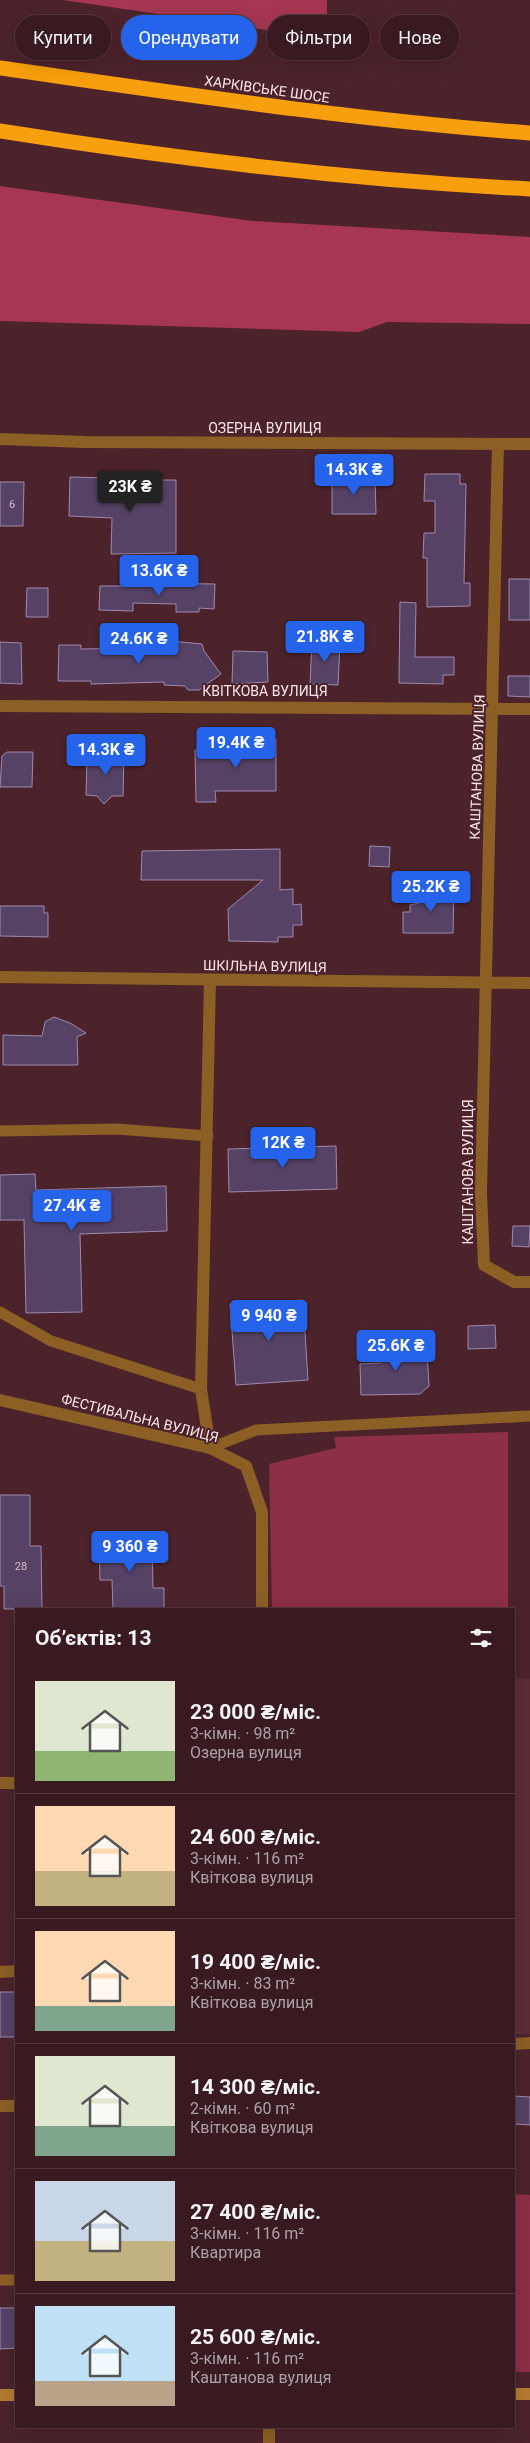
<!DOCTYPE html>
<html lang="uk">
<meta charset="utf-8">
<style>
body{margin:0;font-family:Roboto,sans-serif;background:#44272d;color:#f1f3f6;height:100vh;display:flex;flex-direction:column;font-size:19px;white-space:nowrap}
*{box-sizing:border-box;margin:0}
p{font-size:16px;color:#aba1a5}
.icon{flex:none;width:28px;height:28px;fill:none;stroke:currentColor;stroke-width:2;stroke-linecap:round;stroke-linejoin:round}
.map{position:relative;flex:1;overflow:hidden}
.details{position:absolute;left:15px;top:1608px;width:500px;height:820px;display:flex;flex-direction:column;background:#391a20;border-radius:0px;box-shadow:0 5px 20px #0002,0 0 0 1px #53383e}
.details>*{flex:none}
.hud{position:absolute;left:15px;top:15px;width:500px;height:45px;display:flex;gap:10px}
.price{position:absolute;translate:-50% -42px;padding:0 11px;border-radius:5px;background:#2563eb;color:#fff;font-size:16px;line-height:32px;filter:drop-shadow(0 1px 2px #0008)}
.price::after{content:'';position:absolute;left:50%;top:30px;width:15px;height:11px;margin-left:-8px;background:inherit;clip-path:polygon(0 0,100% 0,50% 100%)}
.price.selected{background:#222;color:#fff}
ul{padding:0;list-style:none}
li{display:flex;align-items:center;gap:15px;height:125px;padding:0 20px}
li+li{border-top:1px solid #53383e}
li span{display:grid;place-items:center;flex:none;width:140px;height:100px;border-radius:0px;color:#555}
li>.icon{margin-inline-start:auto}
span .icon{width:60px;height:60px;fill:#fffc;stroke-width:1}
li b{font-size:21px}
h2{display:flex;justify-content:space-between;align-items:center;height:60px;padding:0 20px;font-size:21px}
.chip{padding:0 18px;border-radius:22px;background:#391a20;box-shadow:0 5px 20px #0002,0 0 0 1px #53383e;font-size:18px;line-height:45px}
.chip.selected{background:#2563eb;color:#fff}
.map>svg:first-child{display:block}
</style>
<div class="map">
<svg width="530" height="2443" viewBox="0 0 530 2443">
<rect width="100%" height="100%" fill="#4c232b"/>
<path fill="#5c2c35" d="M514 1679H530V2034H514Z"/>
<path fill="#8d2f45" d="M508 1432V1609H272L269 1464 336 1448 334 1437Z
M514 2194 530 2195V2372H514Z"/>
<path fill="#a63651" d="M63 0H327V39Z
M0 186 252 221 530 237V324L387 322 359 332 0 321Z"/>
<path fill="#564265" stroke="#9f89b0" d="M425 474H460V484H466L464 583H470V606L427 607V558H423L424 533H435V501H424Z
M70 477 110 478V488L138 489 139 480H176V553L111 554 112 518 69 516Z
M375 477 376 514H332V478Z
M0 482H24L23 526H0Z
M509 579H530V620H509Z
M152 583 215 584 214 609 199 608V612H176V604L133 603V611L99 610 100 586H152Z
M27 588H48V617H26Z
M400 602 416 603 415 657H454V675H443V684L399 683Z
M150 639 202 644 204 651 221 674 199 690H188L185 686 164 685V682L91 684V681H58L59 645H81V649L149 648Z
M312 641 340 643 338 685 310 684Z
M0 642 21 643 22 684 0 683Z
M233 651 267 652 268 682 232 684Z
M508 676H530V697L508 696Z
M241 739H276V791H215L216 802H196L195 750 240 749Z
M7 752H33L32 787H0L2 756Z
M98 753H124L123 796H112L104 804 97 796 86 795 87 760H98Z
M370 846 390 847 389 867 369 866Z
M280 849V890L293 889V905L301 904 302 925H293V937H278V942L229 941 228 909 263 880H141L142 851Z
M420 889H454L453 933H403V912H410V905L419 903Z
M0 906H44V913H48V937L0 936Z
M54 1017 70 1023 86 1033 77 1037 78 1065H3V1035L42 1036 45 1022Z
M336 1146 337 1189 229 1192 228 1149Z
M35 1174 36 1190 166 1186 167 1231 80 1234 82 1312 26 1313 24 1220H0V1175Z
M513 1226H530L529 1247 512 1246Z
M303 1300 308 1380 236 1385 230 1304Z
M495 1325 496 1348 468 1349V1326Z
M396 1344 402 1354 412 1344 420 1345 427 1351 429 1386 420 1394 361 1395 360 1364 380 1363V1349Z
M0 1495H30V1546H41L42 1609H4V1586H0Z
M152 1537 153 1588H164V1609H113L112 1580H100L99 1538Z
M0 1992H16V2037H0Z
M514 2096 530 2097V2125L514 2124Z
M0 2308H16V2348L0 2349Z"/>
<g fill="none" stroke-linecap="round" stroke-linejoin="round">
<path stroke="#8c5f25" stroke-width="11" d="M0 1131 117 1129 208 1136
M0 1312 51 1341 201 1389
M210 1448 256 1430 530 1416
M0 2280H16"/>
<path stroke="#8c5f25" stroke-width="12" d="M0 439 84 442 530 444
M498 444 481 1193 484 1265 514 1282H530
M0 706 530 709
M0 977 530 983
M0 1400 210 1448 246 1466 262 1512V1609
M210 1448 201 1389 210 980
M0 1783H16
M0 1972 16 1971
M514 2044 530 2043
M0 2106H16
M269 2426V2443"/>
<path stroke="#b47b32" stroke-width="12" d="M514 2394H530
M0 2395H16"/>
<path stroke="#f89f0d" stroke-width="15" d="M0 68C176 93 352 120 530 133
M0 131C175 159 353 180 530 189"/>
</g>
<g text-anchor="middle" stroke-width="4" stroke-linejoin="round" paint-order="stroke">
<g font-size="11" fill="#d2bcc7">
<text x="12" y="508">6</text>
<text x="21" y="1570">28</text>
</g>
<g font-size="14" fill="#fbe5e8" stroke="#4c232b">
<text transform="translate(267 89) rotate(8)" y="5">ХАРКІВСЬКЕ ШОСЕ</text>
<text x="265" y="433">ОЗЕРНА ВУЛИЦЯ</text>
<text x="265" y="696">КВІТКОВА ВУЛИЦЯ</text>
<text transform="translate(477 767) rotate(-88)" y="5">КАШТАНОВА ВУЛИЦЯ</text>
<text transform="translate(265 966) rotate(1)" y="5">ШКІЛЬНА ВУЛИЦЯ</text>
<text transform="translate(468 1172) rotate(-90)" y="5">КАШТАНОВА ВУЛИЦЯ</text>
<text transform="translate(140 1418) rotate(14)" y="5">ФЕСТИВАЛЬНА ВУЛИЦЯ</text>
</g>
</g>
</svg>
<b class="price" style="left:354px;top:496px">14.3K ₴</b>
<b class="price selected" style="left:130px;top:513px">23K ₴</b>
<b class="price" style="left:159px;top:597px">13.6K ₴</b>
<b class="price" style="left:325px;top:663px">21.8K ₴</b>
<b class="price" style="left:139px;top:665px">24.6K ₴</b>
<b class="price" style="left:236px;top:769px">19.4K ₴</b>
<b class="price" style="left:106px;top:776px">14.3K ₴</b>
<b class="price" style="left:431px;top:913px">25.2K ₴</b>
<b class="price" style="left:283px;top:1169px">12K ₴</b>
<b class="price" style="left:72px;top:1232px">27.4K ₴</b>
<b class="price" style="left:269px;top:1342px">9 940 ₴</b>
<b class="price" style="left:396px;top:1372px">25.6K ₴</b>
<b class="price" style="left:130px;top:1573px">9 360 ₴</b>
<div class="hud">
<a class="chip">Купити</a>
<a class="chip selected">Орендувати</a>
<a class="chip">Фільтри</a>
<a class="chip">Нове</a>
</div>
<section class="details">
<h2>Об’єктів: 13<svg class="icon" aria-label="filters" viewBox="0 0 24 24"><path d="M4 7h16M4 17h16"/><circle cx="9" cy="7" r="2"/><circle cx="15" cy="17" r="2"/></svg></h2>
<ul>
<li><span style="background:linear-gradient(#dfe7d0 70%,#8fb573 0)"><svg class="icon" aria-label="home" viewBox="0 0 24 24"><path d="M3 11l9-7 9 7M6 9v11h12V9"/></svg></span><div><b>23 000 ₴/міс.</b><p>3-кімн. · 98 m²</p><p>Озерна вулиця</p></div></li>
<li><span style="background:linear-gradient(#ffd9b3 65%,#c2b280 0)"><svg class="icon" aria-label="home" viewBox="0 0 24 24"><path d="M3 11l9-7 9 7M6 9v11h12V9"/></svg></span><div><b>24 600 ₴/міс.</b><p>3-кімн. · 116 m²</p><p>Квіткова вулиця</p></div></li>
<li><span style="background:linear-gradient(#ffd9b3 75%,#7fa58c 0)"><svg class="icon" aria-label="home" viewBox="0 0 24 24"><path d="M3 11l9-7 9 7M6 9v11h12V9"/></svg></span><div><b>19 400 ₴/міс.</b><p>3-кімн. · 83 m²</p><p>Квіткова вулиця</p></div></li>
<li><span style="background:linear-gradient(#dfe7d0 70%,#7fa58c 0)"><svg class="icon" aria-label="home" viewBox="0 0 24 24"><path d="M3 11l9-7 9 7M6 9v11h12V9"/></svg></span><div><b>14 300 ₴/міс.</b><p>2-кімн. · 60 m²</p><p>Квіткова вулиця</p></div></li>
<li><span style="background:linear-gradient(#c9d6e8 60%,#c2b280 0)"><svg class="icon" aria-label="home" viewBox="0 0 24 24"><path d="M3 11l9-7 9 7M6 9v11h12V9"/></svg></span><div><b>27 400 ₴/міс.</b><p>3-кімн. · 116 m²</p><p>Квартира</p></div></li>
<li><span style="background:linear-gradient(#bfe0f5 75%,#b9a48a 0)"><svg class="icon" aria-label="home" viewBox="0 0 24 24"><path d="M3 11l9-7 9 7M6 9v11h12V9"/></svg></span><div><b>25 600 ₴/міс.</b><p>3-кімн. · 116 m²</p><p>Каштанова вулиця</p></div></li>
</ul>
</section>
</div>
